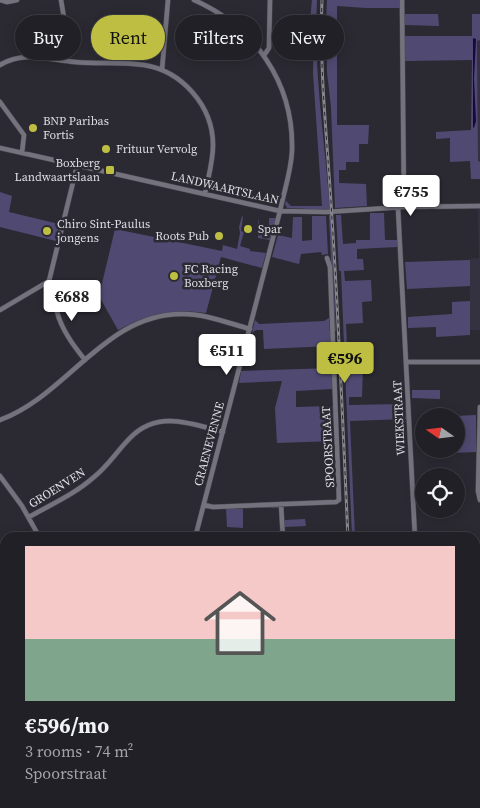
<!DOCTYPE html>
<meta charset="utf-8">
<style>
body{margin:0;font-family:"Source Serif 4",serif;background:#28282e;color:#f1f3f6;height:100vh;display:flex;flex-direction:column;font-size:19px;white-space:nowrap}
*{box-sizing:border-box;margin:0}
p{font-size:16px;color:#a2a3a7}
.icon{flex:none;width:28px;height:28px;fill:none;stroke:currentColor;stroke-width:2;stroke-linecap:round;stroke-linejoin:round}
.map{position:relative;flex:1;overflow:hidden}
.drawer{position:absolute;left:0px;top:532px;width:480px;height:276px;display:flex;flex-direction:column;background:#202026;border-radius:15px 15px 0 0;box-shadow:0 2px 12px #0003,0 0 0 1px #3d3e43}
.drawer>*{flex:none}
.guide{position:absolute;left:15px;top:15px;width:450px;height:45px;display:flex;gap:10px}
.needle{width:32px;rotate:284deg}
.controls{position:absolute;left:415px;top:408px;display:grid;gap:10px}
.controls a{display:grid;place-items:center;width:50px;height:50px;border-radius:50%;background:#202026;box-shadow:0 2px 12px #0003,0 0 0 1px #3d3e43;font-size:25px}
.price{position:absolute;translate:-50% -42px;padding:0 11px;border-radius:5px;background:#fff;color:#222;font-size:16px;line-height:32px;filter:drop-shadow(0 1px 2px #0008)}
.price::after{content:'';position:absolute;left:50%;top:30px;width:15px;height:11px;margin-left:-8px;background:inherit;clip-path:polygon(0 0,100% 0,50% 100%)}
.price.current{background:#bebf42;color:#111}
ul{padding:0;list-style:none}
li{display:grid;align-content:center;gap:10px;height:265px;padding:0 25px}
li+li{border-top:1px solid #3d3e43}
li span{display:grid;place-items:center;height:155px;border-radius:0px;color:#555}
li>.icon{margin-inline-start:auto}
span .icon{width:90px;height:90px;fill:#fffc;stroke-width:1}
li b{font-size:21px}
.pill{padding:0 18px;border-radius:22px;background:#202026;box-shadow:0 2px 12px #0003,0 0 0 1px #3d3e43;font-size:18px;line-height:45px}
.pill.current{background:#bebf42;color:#111}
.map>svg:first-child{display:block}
</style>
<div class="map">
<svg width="480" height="808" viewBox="0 0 480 808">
<rect width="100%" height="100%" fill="#2b2a33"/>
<path fill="#343241" d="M480 40V162H478L477 41Z
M478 209H480V330H470V259L479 258Z"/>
<path fill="#504a72" d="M312 0H317C313 70 325 141 330 210L287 208 285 204 287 196 286 201 291 206H322L313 73 314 30 303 29V22L310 21Z
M327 0H400V8H366L337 6V125H369L368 144H359V162H346V170H339V183L366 184 367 206 335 208 331 107 327 72 326 22Z
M405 14H438L439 26 405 25Z
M472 14H480V40L477 41 478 161 480 162V179H471L470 161 450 162V138L436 139V132L471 130 472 60 405 61V36H472Z
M0 192 12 196 9 212 59 224 56 241 0 227Z
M370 213H384L385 240H397V247L357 249V259H363L364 270 344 271 345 281 371 280 372 301 362 302 363 323 346 324 348 365H363L362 397H349V405L405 404 406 419 350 421 355 537H352L341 271H339L336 215H341L343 244 356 243V240H370Z
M329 215H331V217L336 331H334Z
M242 216 243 217 241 231 244 232 240 246 250 249V251L266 253 262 268 221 257 206 313C172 309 148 315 118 330L99 296 115 229 222 251 223 245 237 249 240 233 239 227Z
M312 216H326L328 254 322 255 321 252 301 254 299 264 272 257 278 235 292 238 293 217H302V241L312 240Z
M258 218 260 230 268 233 269 229V218H276L270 240 258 238Z
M470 260V286L407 289 405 262Z
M470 301V335L436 337V327L408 328V317L452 314V302Z
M329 318 331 346 264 349 263 330H256L252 333 255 320 259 324 324 321Z
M332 368V389L296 391V407L333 406 335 441 277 443 275 408 282 381 239 383 241 371Z
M412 390H440V399L412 398Z
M476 415V452L453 453V449H456V416H454Z
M226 509H243V528L227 527Z
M305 519 306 526 285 527V520Z
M5 782V804H68L67 808H5L0 800V787Z"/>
<path fill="#1a0641" d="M473 38 476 39 474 79 476 121 474 128 473 127Z"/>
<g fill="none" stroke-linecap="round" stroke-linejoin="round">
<defs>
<path id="minor" d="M0 0 7 2 17 0
M61 0 65 24V61
M194 0C255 27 294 83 292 151 291 172 284 191 280 211L195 538
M402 0 404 207
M265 54 269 48 270 0
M0 65C24 50 49 60 75 62 97 64 121 62 144 65 182 71 213 106 213 145 213 162 208 178 205 194
M162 70 168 0
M0 102 24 135 22 153
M0 148 280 211 326 212 404 207 480 206
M398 208 415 538
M49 281C56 291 55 301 57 312 62 330 73 345 85 360
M0 310 49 281 77 166
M407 362H480
M480 407 478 491 480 500
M0 420C68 395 105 313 183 314 206 314 228 323 250 329
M0 476 22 506 40 538
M281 504 283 538
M204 505 213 507 336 502 339 500 330 267 327 258
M29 517C50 505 75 494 94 477 108 466 117 451 130 438 157 410 190 423 223 432
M0 653 5 659
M475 737 480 735
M137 804 141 808
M298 804V808
M400 804 401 808
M455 804V808
M194 806V804
M124 808 125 804"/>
<path id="major" d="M0 804 3 808"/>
</defs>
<use href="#minor" stroke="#48474f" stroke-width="5.5"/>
<use href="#major" stroke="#48474f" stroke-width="7"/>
<use href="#minor" stroke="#73727d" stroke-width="4.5"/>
<use href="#major" stroke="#8a7fc0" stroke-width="5.5"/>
<defs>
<path id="rail" d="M322 0C319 73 328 146 332 219 339 325 343 431 348 538
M363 804V808"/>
</defs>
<use href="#rail" stroke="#86868d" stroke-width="3"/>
<use href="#rail" stroke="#2b2a33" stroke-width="1" stroke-dasharray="4" stroke-linecap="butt"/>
</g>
<g fill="#bebf42" stroke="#2b2a33" stroke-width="2">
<circle cx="33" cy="128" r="5"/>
<circle cx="106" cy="149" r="5"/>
<rect x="105" y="165" width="10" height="10" rx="2.5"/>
<circle cx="248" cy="229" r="5"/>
<circle cx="47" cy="231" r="5"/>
<circle cx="219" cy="236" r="5"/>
<circle cx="174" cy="276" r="5"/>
</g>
<g text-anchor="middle" stroke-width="5" stroke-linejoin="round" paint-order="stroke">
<g font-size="12" fill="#dddde3" stroke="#2b2a33" text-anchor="start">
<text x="43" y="125">BNP Paribas<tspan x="43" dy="14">Fortis</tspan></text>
<text x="116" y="153">Frituur Vervolg</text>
<text x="100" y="167" text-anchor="end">Boxberg<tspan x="100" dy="14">Landwaartslaan</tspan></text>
<text x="57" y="228">Chiro Sint-Paulus<tspan x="57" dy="14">jongens</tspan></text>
<text x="258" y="233">Spar</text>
<text x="209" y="240" text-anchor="end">Roots Pub</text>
<text x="184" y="273">FC Racing<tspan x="184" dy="14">Boxberg</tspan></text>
</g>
<g font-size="12" fill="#dddde3" stroke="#2b2a33">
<text transform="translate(225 188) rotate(13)" y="4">LANDWAARTSLAAN</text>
<text transform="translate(399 418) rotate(-93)" y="4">WIEKSTRAAT</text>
<text transform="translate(209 444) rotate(-75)" y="4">CRAENEVENNE</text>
<text transform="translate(328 447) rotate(-93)" y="4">SPOORSTRAAT</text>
<text transform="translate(57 488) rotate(-32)" y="4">GROENVEN</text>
</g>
</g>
</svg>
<div class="controls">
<a><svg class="needle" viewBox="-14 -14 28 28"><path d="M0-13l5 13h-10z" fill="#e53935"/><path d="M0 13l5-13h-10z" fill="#a2a3a7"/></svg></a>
<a><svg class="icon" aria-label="locate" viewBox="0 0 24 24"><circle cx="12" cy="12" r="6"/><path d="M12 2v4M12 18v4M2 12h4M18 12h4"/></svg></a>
</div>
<b class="price" style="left:411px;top:217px">€755</b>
<b class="price" style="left:72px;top:322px">€688</b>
<b class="price" style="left:227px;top:376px">€511</b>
<b class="price current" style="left:345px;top:384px">€596</b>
<div class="guide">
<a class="pill">Buy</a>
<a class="pill current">Rent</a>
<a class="pill">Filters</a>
<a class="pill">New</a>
</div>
<section class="drawer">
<ul>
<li><span style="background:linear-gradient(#f6c9c9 60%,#7fa58c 0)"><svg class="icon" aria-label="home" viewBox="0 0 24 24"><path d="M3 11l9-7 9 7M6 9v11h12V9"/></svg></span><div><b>€596/mo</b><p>3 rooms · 74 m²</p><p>Spoorstraat</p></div></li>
</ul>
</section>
</div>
